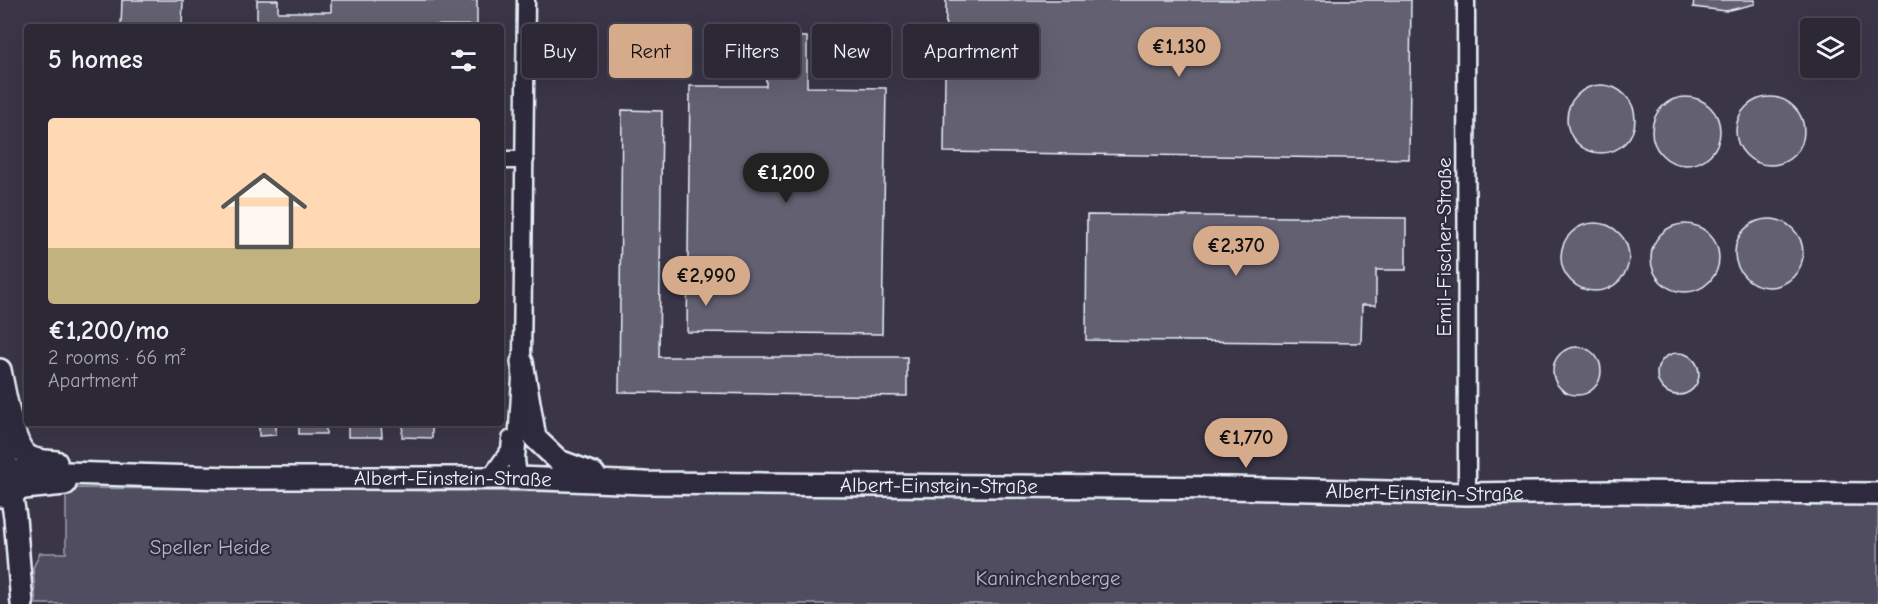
<!DOCTYPE html>
<meta charset="utf-8">
<style>
body{margin:0;font-family:"Comic Neue",sans-serif;background:#34303e;color:#f1f3f6;height:100vh;display:flex;flex-direction:column;font-size:22px;white-space:nowrap}
*{box-sizing:border-box;margin:0}
p{font-size:20px;color:#a6a6ad}
.icon{flex:none;width:33px;height:33px;fill:none;stroke:currentColor;stroke-width:2;stroke-linecap:round;stroke-linejoin:round}
.map{position:relative;flex:1;overflow:hidden}
.details{position:absolute;left:24px;top:24px;width:480px;height:402px;display:flex;flex-direction:column;background:#2c2836;border-radius:6px;box-shadow:0 6px 24px #0002,0 0 0 2px #484451}
.details>*{flex:none}
.banner{position:absolute;left:522px;top:24px;width:570px;height:54px;display:flex;gap:12px}
.controls{position:absolute;left:1800px;top:18px;display:grid;gap:12px}
.controls a{display:grid;place-items:center;width:60px;height:60px;border-radius:6px;background:#2c2836;box-shadow:0 6px 24px #0002,0 0 0 2px #484451;font-size:30px}
.price{position:absolute;translate:-50% -51px;padding:0 14px;border-radius:21px;background:#d6ab8b;color:#111;font-size:20px;line-height:39px;filter:drop-shadow(0 2px 3px #0008)}
.price::after{content:'';position:absolute;left:50%;top:36px;width:18px;height:14px;margin-left:-9px;background:inherit;clip-path:polygon(0 0,100% 0,50% 100%)}
.price.active{background:#222;color:#fff}
ul{padding:0;list-style:none}
li{display:grid;align-content:center;gap:12px;height:318px;padding:0 24px}
li+li{border-top:2px solid #484451}
li span{display:grid;place-items:center;height:186px;border-radius:6px;color:#555}
li>.icon{margin-inline-start:auto}
span .icon{width:108px;height:108px;fill:#fffc;stroke-width:1}
li b{font-size:26px}
h2{display:flex;justify-content:space-between;align-items:center;height:72px;padding:0 24px;font-size:26px}
.pill{padding:0 21px;border-radius:6px;background:#2c2836;box-shadow:0 6px 24px #0002,0 0 0 2px #484451;font-size:21px;line-height:54px}
.pill.active{background:#d6ab8b;color:#111}
.map>svg:first-child{display:block}
</style>
<div class="map">
<svg width="1878" height="604" viewBox="0 0 1878 604">
<rect width="100%" height="100%" fill="#3a3648"/>
<filter id="ink" filterUnits="userSpaceOnUse"><feTurbulence type="fractalNoise" baseFrequency=".0167" numOctaves="2"/><feDisplacementMap in="SourceGraphic" scale="12" xChannelSelector="R" yChannelSelector="G"/><feConvolveMatrix kernelMatrix="1 2 1 2 8 2 1 2 1" color-interpolation-filters="sRGB"/></filter>
<g filter="url(#ink)">
<path fill="#504e5f" stroke="#9ca0ac" stroke-width="1.5" d="M66 488 1878 502V604H36L33 568 40 553H66Z"/>
<path fill="#636171" stroke="#e8f1f8" stroke-width="1.5" d="M122 0H183L182 27H121Z
M257 0H278V12H331V0H477V25L257 27Z
M946 0H1411L1409 159 944 152Z
M1694 0H1755V4L1726 11 1693 7Z
M766 36 807 37V87L886 88 882 334 687 332 690 86H766Z
M1567 119a34 34 0 1 1 68 0a34 34 0 1 1-68 0Z
M1652 131a34 34 0 1 1 68 0a34 34 0 1 1-68 0Z
M1736 131a34 34 0 1 1 68 0a34 34 0 1 1-68 0Z
M622 110 662 111 659 357H907V396L619 392Z
M1087 215 1406 218V270H1376V305H1362L1361 343 1086 340Z
M1735 253a34 34 0 1 1 68 0a34 34 0 1 1-68 0Z
M1561 257a34 34 0 1 1 68 0a34 34 0 1 1-68 0Z
M1651 258a34 34 0 1 1 68 0a34 34 0 1 1-68 0Z
M1553 371a24 24 0 1 1 48 0a24 24 0 1 1-48 0Z
M1657 374a21 21 0 1 1 42 0a21 21 0 1 1-42 0Z
M259 423H276V435L259 436Z
M299 423H326V434H299Z
M348 423H381L382 437H348Z
M403 423H432V438L402 437Z"/>
<g fill="none" stroke-linecap="round" stroke-linejoin="round">
<defs>
<path id="minor" d="M1466 0 1467 494
M501 160H525
M490 478 510 450 511 439
M518 478 516 459 522 362 526 0"/>
<g id="major">
<path d="M522 362 535 438 559 461 594 474"/>
<path d="M0 370C4 389 13 447 28 456 35 461 47 461 56 462"/>
<path d="M0 423 15 517 22 604"/>
<path id="s1" d="M0 471 230 478H518L645 483 1229 488 1467 494 1609 492 1878 494"/>
<path d="M0 496 24 488 65 484"/>
</g>
</defs>
<use href="#minor" stroke="#e8f1f8" stroke-width="21"/>
<use href="#major" stroke="#e8f1f8" stroke-width="26"/>
<use href="#minor" stroke="#2f2a3d" stroke-width="16"/>
<use href="#major" stroke="#2f2a3d" stroke-width="21"/>
</g>
</g>
<g text-anchor="middle" stroke-width="4.5" stroke-linejoin="round" paint-order="stroke">
<g font-size="21" fill="#e8f1f8" stroke="#2f2a3d">
<text transform="translate(1444 247) rotate(-90)" y="7">Emil-Fischer-Straße</text>
<text dy="7" stroke="none"><textPath href="#s1" startOffset="453">Albert-Einstein-Straße</textPath></text>
<text dy="7" stroke="none"><textPath href="#s1" startOffset="939">Albert-Einstein-Straße</textPath></text>
<text dy="7" stroke="none"><textPath href="#s1" startOffset="1425">Albert-Einstein-Straße</textPath></text>
</g>
<g font-size="21" fill="#b3b8c2" stroke="#2f2a3d">
<text x="210" y="554">Speller Heide</text>
<text x="1048" y="585">Kaninchenberge</text>
</g>
</g>
</svg>
<div class="controls">
<a><svg class="icon" aria-label="layers" viewBox="0 0 24 24"><path d="M12 4l9 5-9 5-9-5zM3 14l9 5 9-5"/></svg></a>
</div>
<b class="price" style="left:1179px;top:78px">€1,130</b>
<b class="price active" style="left:786px;top:204px">€1,200</b>
<b class="price" style="left:1236px;top:277px">€2,370</b>
<b class="price" style="left:706px;top:307px">€2,990</b>
<b class="price" style="left:1246px;top:469px">€1,770</b>
<div class="banner">
<a class="pill">Buy</a>
<a class="pill active">Rent</a>
<a class="pill">Filters</a>
<a class="pill">New</a>
<a class="pill">Apartment</a>
</div>
<section class="details">
<h2>5 homes<svg class="icon" aria-label="filters" viewBox="0 0 24 24"><path d="M4 7h16M4 17h16"/><circle cx="9" cy="7" r="2"/><circle cx="15" cy="17" r="2"/></svg></h2>
<ul>
<li><span style="background:linear-gradient(#ffd9b3 70%,#c2b280 0)"><svg class="icon" aria-label="home" viewBox="0 0 24 24"><path d="M3 11l9-7 9 7M6 9v11h12V9"/></svg></span><div><b>€1,200/mo</b><p>2 rooms · 66 m²</p><p>Apartment</p></div></li>
</ul>
</section>
</div>
